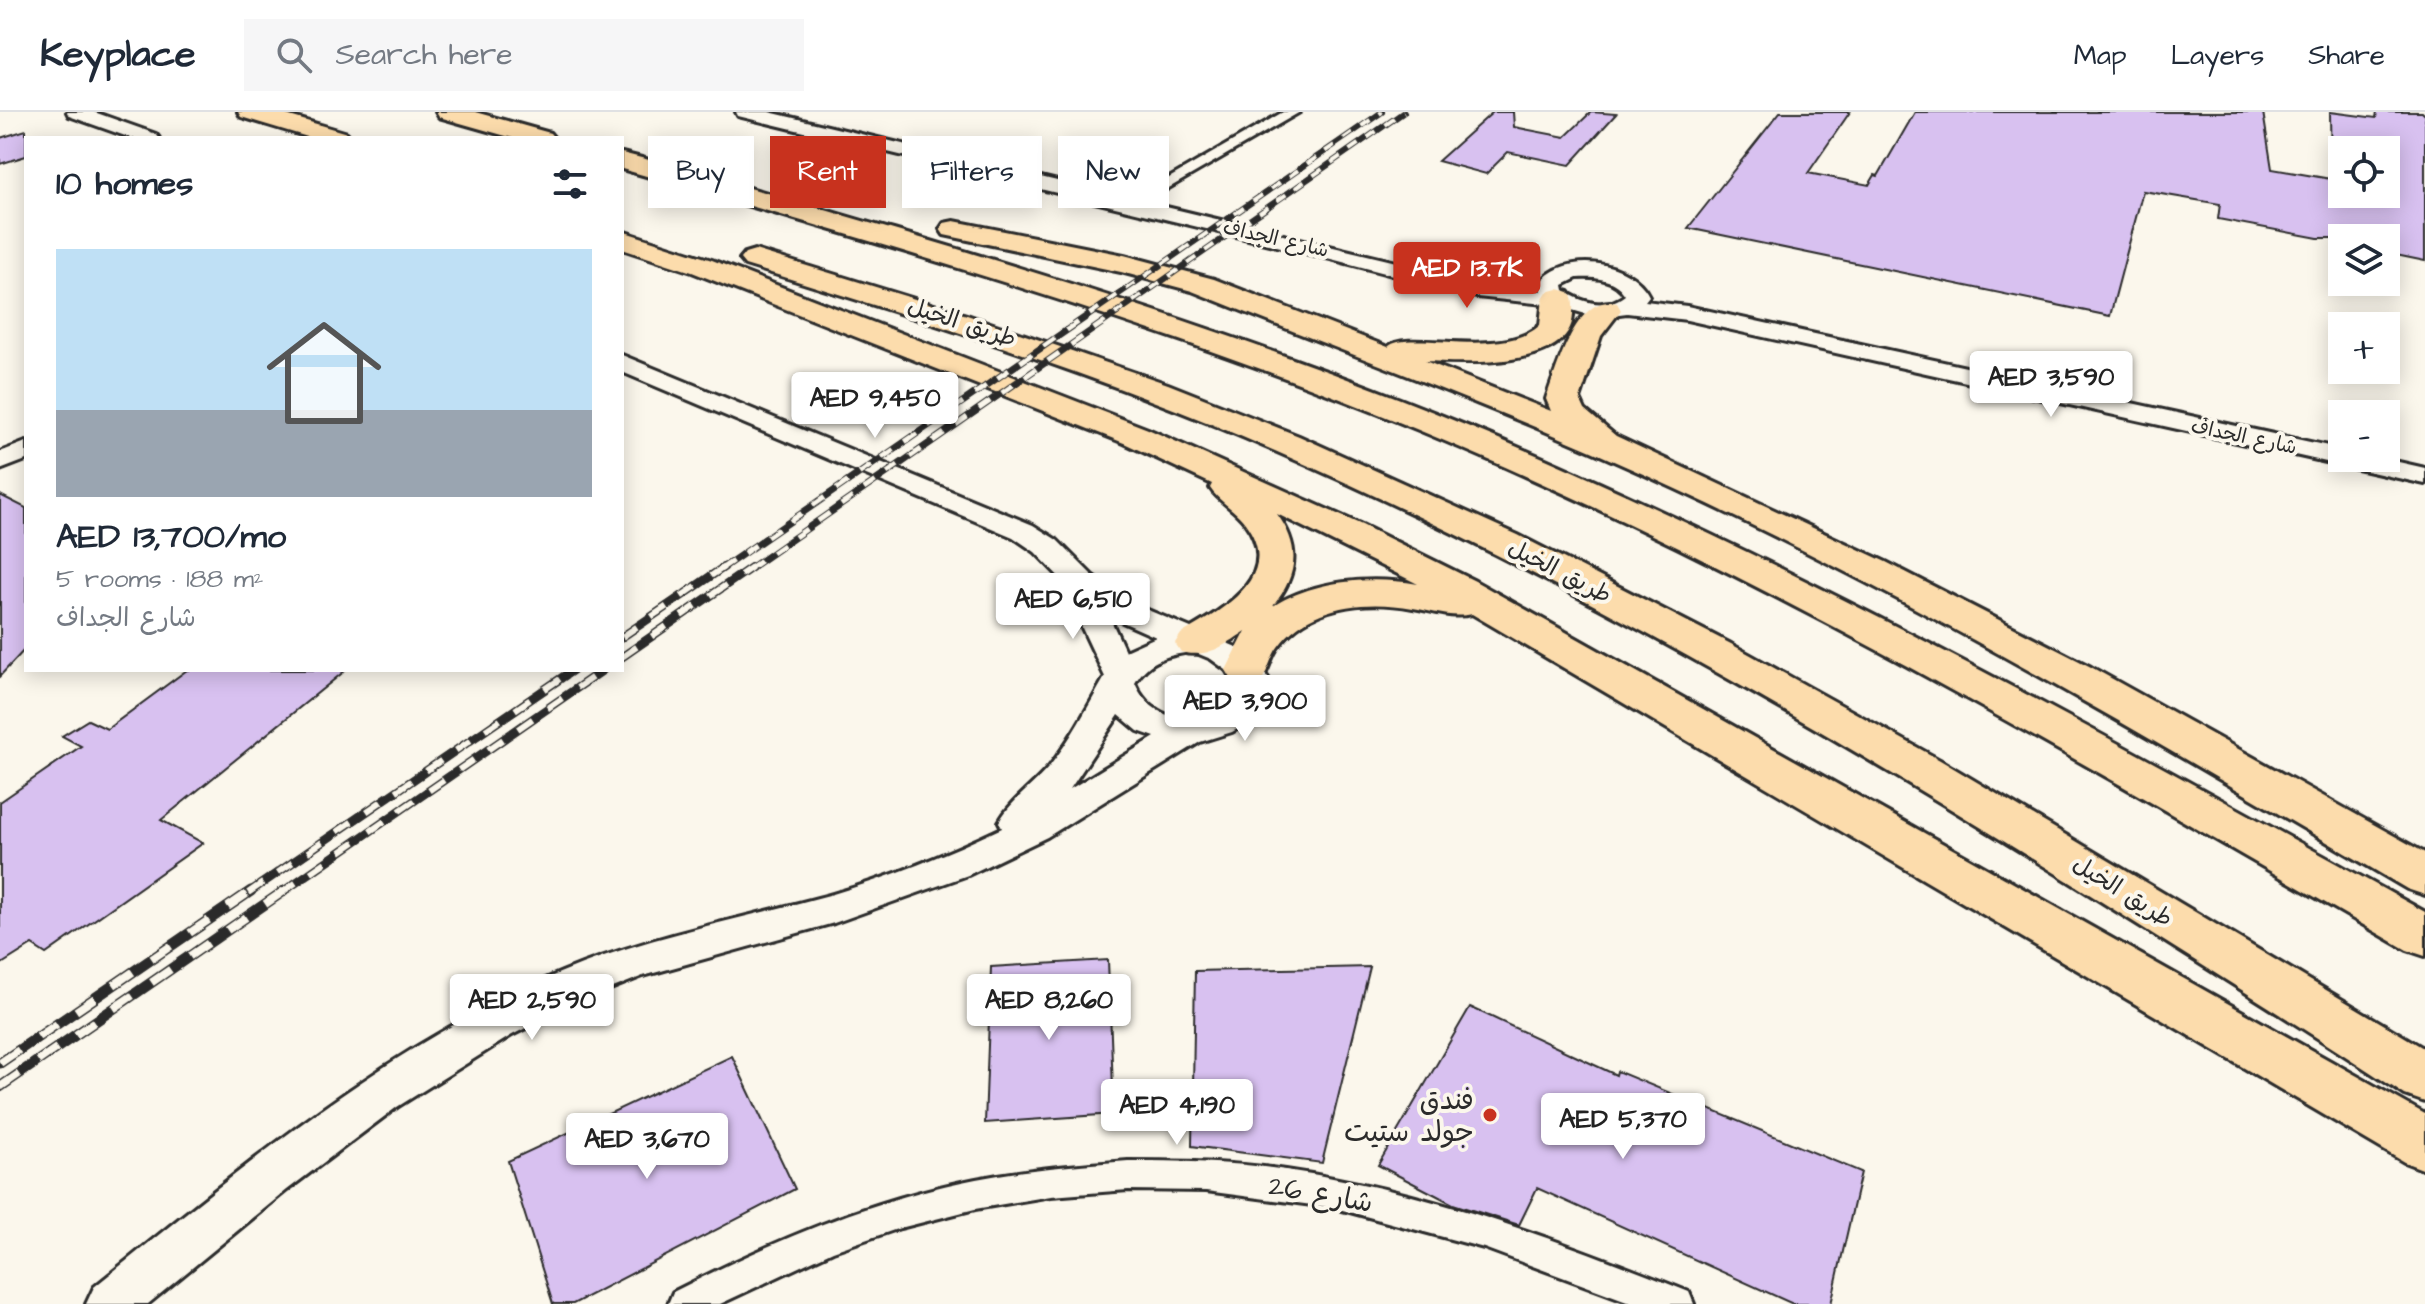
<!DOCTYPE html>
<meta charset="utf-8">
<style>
body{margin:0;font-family:"Architects Daughter","Playpen Sans Arabic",sans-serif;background:#f6f6f7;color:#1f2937;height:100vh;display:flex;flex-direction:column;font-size:30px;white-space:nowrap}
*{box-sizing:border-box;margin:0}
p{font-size:26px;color:#747a83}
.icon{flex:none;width:44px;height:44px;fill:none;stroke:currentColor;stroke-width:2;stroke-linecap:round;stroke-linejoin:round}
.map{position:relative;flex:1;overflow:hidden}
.side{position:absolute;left:24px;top:24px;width:600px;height:536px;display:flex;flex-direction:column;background:#fff;border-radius:0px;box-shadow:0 4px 20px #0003}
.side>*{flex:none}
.top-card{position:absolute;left:648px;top:24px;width:760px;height:72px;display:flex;gap:16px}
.controls{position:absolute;left:2328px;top:24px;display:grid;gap:16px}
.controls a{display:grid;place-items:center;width:72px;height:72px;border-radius:0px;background:#fff;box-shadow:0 4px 20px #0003;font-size:40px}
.price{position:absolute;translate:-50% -68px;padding:0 18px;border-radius:8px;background:#fff;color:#222;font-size:26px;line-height:52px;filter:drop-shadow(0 2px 4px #0008)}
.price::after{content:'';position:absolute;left:50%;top:48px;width:24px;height:18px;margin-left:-12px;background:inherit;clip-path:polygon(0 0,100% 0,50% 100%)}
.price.current{background:#c8321e;color:#fff}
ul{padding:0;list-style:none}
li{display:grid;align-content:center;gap:16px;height:424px;padding:0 32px}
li+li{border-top:2px solid #e0e1e3}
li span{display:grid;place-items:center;height:248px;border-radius:0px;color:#555}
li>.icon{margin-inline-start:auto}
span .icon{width:144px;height:144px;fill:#fffc;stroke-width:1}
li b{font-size:34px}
h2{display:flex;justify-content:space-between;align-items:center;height:96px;padding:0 32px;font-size:34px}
.chip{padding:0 28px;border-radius:0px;background:#fff;box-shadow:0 4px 20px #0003;font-size:28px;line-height:72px}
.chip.current{background:#c8321e;color:#fff}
header{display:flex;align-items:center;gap:48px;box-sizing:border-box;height:112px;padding:0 40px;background:#fff;border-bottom:2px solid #e0e1e3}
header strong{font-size:38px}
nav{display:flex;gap:44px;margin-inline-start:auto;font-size:28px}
.search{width:560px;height:72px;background:#f6f6f7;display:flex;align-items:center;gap:20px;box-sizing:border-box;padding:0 28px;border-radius:0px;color:#747a83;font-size:30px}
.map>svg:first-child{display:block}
</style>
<header>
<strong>Keyplace</strong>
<div class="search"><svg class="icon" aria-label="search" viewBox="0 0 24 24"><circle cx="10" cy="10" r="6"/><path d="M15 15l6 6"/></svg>Search here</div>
<nav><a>Map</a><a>Layers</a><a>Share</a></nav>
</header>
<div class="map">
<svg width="2425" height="1192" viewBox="0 0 2425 1192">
<rect width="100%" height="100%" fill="#fbf7ec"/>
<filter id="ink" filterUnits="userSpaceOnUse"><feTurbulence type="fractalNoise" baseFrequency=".0125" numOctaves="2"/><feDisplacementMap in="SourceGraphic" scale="16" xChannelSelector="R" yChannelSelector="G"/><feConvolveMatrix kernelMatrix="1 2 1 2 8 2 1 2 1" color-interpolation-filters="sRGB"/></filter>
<g filter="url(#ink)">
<path fill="#d8c1f0" stroke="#2b2b2b" stroke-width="2" fill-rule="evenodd" d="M1493 0H1513L1514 15 1565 25 1591 0 1616 2 1570 53 1508 40 1486 62 1438 49Z
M1780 0H1850L1808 61 1869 73 1875 63 1878 64 1915 0H2263L2272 57 2331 67 2330 0 2376 6 2377 0H2422L2425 3V149L2386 141V126H2318L2218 107 2220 92 2143 79 2110 204 1688 116ZM2342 38H2386V82H2342Z
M26 18V44L0 52V26Z
M0 383 26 396V536L0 564Z
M187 558H346L161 708 203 731 46 842 32 833 0 853V690L81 634 62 624 88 608 107 617Z
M1108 848 1114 1002 985 1011 991 855Z
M1370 855 1322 1051 1192 1034 1195 859Z
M1470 895 1616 963 1617 959 1861 1060 1831 1192H1793L1537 1076 1519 1113 1453 1092 1378 1053Z
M732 944 795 1077 573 1192H553L508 1049Z"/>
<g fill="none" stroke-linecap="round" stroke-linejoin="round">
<defs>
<path id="street" d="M1283 0H1300L1136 95 1131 96 1124 92Z
M1128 1049C1181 1049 1234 1050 1286 1058 1425 1078 1559 1128 1689 1180L1694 1192H1635L1484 1136 1335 1096 1206 1079 1128 1078 1051 1084 975 1097 900 1116 833 1139 720 1192H668L673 1180C769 1131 869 1088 976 1067 1026 1057 1077 1053 1128 1049Z"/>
<path id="secondary" d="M67 0H94L156 22 159 26H131L69 4Z
M736 0H769L1505 176 1541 179 1539 172C1564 138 1631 148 1649 184L1645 189 1687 194 2342 337V346H2381L2425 356V372L1687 208 1627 201 1596 205 1555 193 1477 185 1335 148 738 4ZM1577 166C1595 165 1615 166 1625 183 1607 198 1581 191 1564 178L1563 173Z
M622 243 1033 413 1057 428 1093 464 1116 481 1143 496 1246 539 1268 566 1270 578 1261 598 1248 611 1232 620 1200 630 1047 725 968 763 834 811 643 864 573 892 512 923 397 995 287 1078 148 1192H86L94 1175C244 1055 399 922 582 852 663 821 749 805 833 782 891 765 947 742 1002 716L999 710C1010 689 1033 674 1049 655 1071 627 1087 596 1105 565L1082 516 1068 474 1035 440 1013 425 622 260ZM1109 504 1156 525 1125 539ZM1194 540 1211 547 1233 563C1250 608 1159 630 1135 571 1148 548 1169 542 1194 540ZM1119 603 1138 619 1155 625 1070 677Z
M26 330V348L0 358V340Z"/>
<path id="highway" d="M238 0H276L347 21 351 26H311L241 5Z
M436 0H475L550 21 554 26H513L439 5Z
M622 41C714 64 806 93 897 119 1128 187 1356 262 1575 360 1867 490 2146 646 2425 800V844L2407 838C2084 652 1761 459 1416 317 1158 211 890 134 622 57Z
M954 109 1124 143 1214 167 1388 235C1407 216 1502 249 1540 213L1543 186 1547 180 1558 177 1569 180C1574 187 1573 194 1573 203 1570 257 1462 251 1425 249L1551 299 1546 287C1557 257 1576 181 1617 191L1621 198 1601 224 1580 287 1585 298 1616 324 1886 450 2091 555 2425 741V783L2407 777C2149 626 1891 471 1616 350 1477 288 1333 236 1192 179L1121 160 944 123 940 117 944 111Z
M622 119 712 148 1148 317 1362 413 1475 469 2425 1002V1058L2404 1050 1472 502C1452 507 1433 499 1413 496 1365 487 1308 493 1278 535 1271 544 1269 557 1262 568L1247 572 1232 568 1226 558 1246 519C1225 533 1207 547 1181 540L1175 531 1181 522C1220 499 1285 465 1245 411 1235 397 1219 390 1210 376L1212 372 1124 331 692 160 622 137ZM1277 402 1418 472C1370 464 1315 468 1273 494 1298 463 1301 435 1277 402Z
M755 138 967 203 1168 272 1299 324 1518 423 1731 532 1940 648 2425 937V990L2405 983C2298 912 2189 845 2081 777 1821 615 1556 461 1275 339 1103 264 924 208 745 153L740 147 745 141Z"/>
</defs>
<use href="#street" stroke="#2b2b2b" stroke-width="6"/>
<use href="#secondary" stroke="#2b2b2b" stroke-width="6"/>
<use href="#highway" stroke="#2b2b2b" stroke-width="6"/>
<use href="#street" fill="#fbf7ec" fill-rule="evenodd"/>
<use href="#secondary" fill="#fbf7ec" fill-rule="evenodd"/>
<use href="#highway" fill="#fcdcac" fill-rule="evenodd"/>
<defs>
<path id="rail-far3" d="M1090 202 1382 0
M1115 202 1404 0"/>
<path id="rail-far2" d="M721 457 1093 200
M749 457 1118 200"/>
<path id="rail-far1" d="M622 525 724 455
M622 545 752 455
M248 781 573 558
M281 781 603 558"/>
<path id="rail" d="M0 951 251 779
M0 975 284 779"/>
</defs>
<use href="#rail-far3" stroke="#2b2b2b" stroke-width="6"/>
<use href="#rail-far2" stroke="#2b2b2b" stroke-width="7"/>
<use href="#rail-far1" stroke="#2b2b2b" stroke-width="9"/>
<use href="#rail" stroke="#2b2b2b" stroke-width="11"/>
<use href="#rail-far3" stroke="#fbf7ec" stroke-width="4" stroke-dasharray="11" stroke-linecap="butt"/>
<use href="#rail-far2" stroke="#fbf7ec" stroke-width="5" stroke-dasharray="14" stroke-linecap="butt"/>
<use href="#rail-far1" stroke="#fbf7ec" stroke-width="6" stroke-dasharray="18" stroke-linecap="butt"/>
<use href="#rail" stroke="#fbf7ec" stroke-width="8" stroke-dasharray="23" stroke-linecap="butt"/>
</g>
</g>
<circle fill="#c8321e" stroke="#fbf7ec" stroke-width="3" cx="1490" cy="1003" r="8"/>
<g text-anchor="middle" stroke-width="8" stroke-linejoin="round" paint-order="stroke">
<g font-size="20" fill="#2b2b2b" stroke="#fbf7ec">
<text transform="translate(1276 126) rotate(13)" y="7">شارع الجداف</text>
<text transform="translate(2244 324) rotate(12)" y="7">شارع الجداف</text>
</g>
<g font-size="24" fill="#2b2b2b" stroke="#fbf7ec">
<text transform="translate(962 210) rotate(18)" y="8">طريق الخيل</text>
<text transform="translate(1560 459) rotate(27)" y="8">طريق الخيل</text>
<text transform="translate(2123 779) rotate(32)" y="8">طريق الخيل</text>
</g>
<g font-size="28" fill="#2b2b2b" stroke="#fbf7ec" text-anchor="end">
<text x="1474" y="997">فندق<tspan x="1474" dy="32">جولد ستيت</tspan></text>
</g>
<g font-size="28" fill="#2b2b2b" stroke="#fbf7ec">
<text transform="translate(1321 1081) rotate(10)" y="10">شارع 26</text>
</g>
</g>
</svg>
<div class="controls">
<a><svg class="icon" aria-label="locate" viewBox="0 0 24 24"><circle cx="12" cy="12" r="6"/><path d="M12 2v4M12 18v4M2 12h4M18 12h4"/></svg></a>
<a><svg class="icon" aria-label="layers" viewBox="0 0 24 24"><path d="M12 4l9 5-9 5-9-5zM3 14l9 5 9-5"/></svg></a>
<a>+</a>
<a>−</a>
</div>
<b class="price current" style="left:1467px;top:198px">AED 13.7K</b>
<b class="price" style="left:2051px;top:307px">AED 3,590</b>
<b class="price" style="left:875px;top:328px">AED 9,450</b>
<b class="price" style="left:1073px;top:529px">AED 6,510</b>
<b class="price" style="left:1245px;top:631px">AED 3,900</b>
<b class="price" style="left:532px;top:930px">AED 2,590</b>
<b class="price" style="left:1049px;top:930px">AED 8,260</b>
<b class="price" style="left:1177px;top:1035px">AED 4,190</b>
<b class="price" style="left:1623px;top:1049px">AED 5,370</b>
<b class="price" style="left:647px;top:1069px">AED 3,670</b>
<div class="top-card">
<a class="chip">Buy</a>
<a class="chip current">Rent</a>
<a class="chip">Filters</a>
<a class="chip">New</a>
</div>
<section class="side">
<h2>10 homes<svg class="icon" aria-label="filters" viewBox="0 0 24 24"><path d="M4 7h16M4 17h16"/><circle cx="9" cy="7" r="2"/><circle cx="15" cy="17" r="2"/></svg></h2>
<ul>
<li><span style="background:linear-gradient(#bfe0f5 65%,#9aa5b1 0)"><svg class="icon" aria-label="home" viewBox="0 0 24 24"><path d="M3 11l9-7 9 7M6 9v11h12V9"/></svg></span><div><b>AED 13,700/mo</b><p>5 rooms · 188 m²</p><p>شارع الجداف</p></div></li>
</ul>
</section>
</div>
